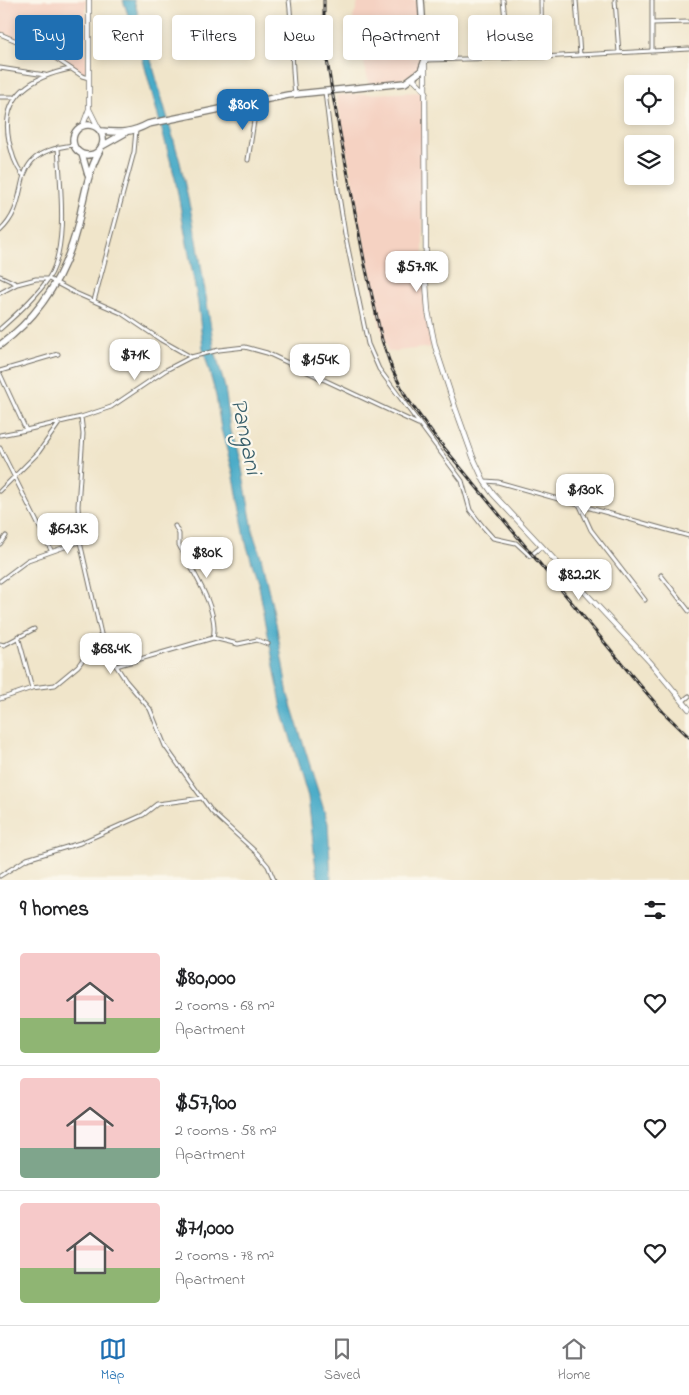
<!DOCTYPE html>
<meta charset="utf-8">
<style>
body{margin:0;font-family:"Indie Flower",sans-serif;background:#f6f6f6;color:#202124;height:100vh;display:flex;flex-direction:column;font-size:19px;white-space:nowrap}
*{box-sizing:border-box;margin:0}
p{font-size:16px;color:#757577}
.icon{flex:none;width:28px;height:28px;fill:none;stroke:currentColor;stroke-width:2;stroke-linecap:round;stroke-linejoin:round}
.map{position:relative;height:880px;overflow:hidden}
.panel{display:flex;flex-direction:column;background:#fff;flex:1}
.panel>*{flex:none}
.guide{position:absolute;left:15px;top:15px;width:660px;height:45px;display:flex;gap:10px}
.controls{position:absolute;left:624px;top:75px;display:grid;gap:10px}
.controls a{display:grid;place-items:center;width:50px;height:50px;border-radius:5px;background:#fff;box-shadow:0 2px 8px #0003;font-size:25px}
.price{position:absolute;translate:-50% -42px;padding:0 11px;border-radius:10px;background:#fff;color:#222;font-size:16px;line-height:32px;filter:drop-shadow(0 1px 2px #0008)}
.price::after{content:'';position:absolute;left:50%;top:30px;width:15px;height:11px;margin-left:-8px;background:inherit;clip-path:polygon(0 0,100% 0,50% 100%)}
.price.active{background:#1f6fb2;color:#fff}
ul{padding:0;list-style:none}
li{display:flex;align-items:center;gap:15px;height:125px;padding:0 20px}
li+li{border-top:1px solid #e0e0e0}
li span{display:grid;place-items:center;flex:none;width:140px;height:100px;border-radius:5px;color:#555}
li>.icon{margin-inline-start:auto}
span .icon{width:60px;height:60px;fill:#fffc;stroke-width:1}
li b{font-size:21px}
h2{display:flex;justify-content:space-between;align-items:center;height:60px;padding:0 20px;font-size:21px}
.tag{padding:0 18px;border-radius:5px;background:#fff;box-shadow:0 2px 8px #0003;font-size:18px;line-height:45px}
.tag.active{background:#1f6fb2;color:#fff}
.tab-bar{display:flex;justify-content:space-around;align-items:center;height:70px;border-top:1px solid #e0e0e0;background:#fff;font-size:14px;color:#757577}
.tab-bar a{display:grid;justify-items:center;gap:2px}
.tab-bar .active{color:#1f6fb2}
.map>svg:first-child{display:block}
</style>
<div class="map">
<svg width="689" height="880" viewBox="0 0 689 880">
<rect width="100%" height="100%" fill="#fbf7ec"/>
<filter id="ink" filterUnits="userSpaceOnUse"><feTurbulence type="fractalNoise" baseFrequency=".02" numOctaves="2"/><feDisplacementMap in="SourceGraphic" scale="10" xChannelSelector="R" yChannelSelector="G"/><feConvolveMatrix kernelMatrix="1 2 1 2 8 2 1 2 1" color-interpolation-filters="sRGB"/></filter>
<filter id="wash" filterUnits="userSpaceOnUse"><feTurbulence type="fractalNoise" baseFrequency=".0096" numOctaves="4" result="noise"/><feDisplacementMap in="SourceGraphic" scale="20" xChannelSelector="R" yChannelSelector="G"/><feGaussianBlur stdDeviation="1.12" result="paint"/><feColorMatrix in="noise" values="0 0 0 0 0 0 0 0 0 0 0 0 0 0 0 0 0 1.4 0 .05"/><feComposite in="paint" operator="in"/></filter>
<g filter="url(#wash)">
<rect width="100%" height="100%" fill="#f0e5ca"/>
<path fill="#f5d2c2" d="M0 0H86V75L53 54 0 32Z
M359 0H417L421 59 418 68 411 75 396 81 369 84 353 18Z
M423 92V283L432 347 388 352 379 320 336 95Z"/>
<path fill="#49abc8" stroke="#3a6b7a" d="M123 0H134L180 162 197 240 214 347 225 388 231 431 241 463 254 536 261 557 276 623 288 695 328 823 331 880H319L316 869 308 797 282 709 259 586 246 543 233 472 221 429 216 396 203 348 198 303 175 178 143 60Z"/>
</g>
<g filter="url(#ink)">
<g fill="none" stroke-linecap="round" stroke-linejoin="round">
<defs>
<path id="street" d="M289 0C293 31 291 62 295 94
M503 0 509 58
M541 0 542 57
M576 0 580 55
M615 0 619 53
M652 0V51
M653 23 689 22
M0 34 52 56 82 76 89 78
M425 60 542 57 689 49
M0 68 45 75
M325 92 333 158 345 234 368 344 379 369 462 481 470 510 484 528 493 538 516 543 530 556 542 546
M0 97H13
M248 160 254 121 252 102
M22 174C14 163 12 153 9 141 0 96 31 77 70 69
M0 231C37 197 0 153 74 145
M0 276 17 284
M0 293 17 284 36 279H49L73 292 121 313 161 340 191 357
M94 301 134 152 136 130
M0 329C16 315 36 297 48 279 69 249 60 183 58 147
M0 371 58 354
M0 374 26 430 81 417 111 407 166 370 191 357 219 350 245 347 267 353 418 424
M81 417 83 434 78 506 80 542 104 647 126 681 150 709 165 746 212 812 257 853 268 866 274 880
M0 435 26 430
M0 448 51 550
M485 481 498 482 689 536
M0 491 38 453 60 422
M580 506 591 530 645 600
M175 526 179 534V545C191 569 220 610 213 638
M0 544 6 536
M661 575 689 611
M0 581 28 560 79 542
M18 636 32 688
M0 644 4 645 34 629
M116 666 213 638 238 644 257 640 268 644
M0 699 32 688 55 685 78 666 100 636
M683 701 689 696
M0 876 27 859 80 843 143 815 157 804 202 798"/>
<path id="secondary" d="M89 0V109L99 129
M425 64 426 283 428 311 435 346 455 407 473 457 484 481 493 494 650 662 689 709
M413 78 426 92
M83 125 89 109"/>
<path id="highway" d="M73 140a15 15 0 1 1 30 0a15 15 0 1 1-30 0Z
M101 131C119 133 132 133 148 124L288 95 405 83 421 71 425 60 421 0
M102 146 125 133
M82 154 88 175
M0 345C41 315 66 273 78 224 84 198 87 174 100 150"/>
</defs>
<use href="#street" stroke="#706c63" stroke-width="5"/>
<use href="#secondary" stroke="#706c63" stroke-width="6"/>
<use href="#highway" stroke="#706c63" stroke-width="8"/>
<use href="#street" stroke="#fff" stroke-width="3"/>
<use href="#secondary" stroke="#fff" stroke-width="4.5"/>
<use href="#highway" stroke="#fff" stroke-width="5.5"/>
<defs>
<path id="rail" d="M324 0V41L332 91 365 265 382 340 392 369 406 397 432 433 633 677 663 712 689 737"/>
</defs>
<use href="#rail" stroke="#2b2b2b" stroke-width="3"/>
<use href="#rail" stroke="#fbf7ec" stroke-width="1" stroke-dasharray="4" stroke-linecap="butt"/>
</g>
</g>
<g text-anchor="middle" stroke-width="4.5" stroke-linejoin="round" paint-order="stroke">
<g font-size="24" font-style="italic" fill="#375e6a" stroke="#fbf7ec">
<text transform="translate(247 436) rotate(78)" y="8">Pangani</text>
</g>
</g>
</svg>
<div class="controls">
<a><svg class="icon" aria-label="locate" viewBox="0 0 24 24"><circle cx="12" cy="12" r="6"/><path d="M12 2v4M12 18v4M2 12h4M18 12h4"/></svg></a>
<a><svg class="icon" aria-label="layers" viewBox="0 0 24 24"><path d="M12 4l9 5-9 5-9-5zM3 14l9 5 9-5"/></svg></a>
</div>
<b class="price active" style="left:243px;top:131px">$80K</b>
<b class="price" style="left:417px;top:293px">$57.9K</b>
<b class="price" style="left:135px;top:381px">$71K</b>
<b class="price" style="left:320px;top:386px">$154K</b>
<b class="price" style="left:585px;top:516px">$130K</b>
<b class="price" style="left:68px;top:555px">$61.3K</b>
<b class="price" style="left:207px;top:579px">$80K</b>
<b class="price" style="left:579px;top:601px">$82.2K</b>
<b class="price" style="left:111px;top:675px">$68.4K</b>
<div class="guide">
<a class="tag active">Buy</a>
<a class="tag">Rent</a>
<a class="tag">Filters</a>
<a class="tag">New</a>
<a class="tag">Apartment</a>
<a class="tag">House</a>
</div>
</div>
<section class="panel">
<h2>9 homes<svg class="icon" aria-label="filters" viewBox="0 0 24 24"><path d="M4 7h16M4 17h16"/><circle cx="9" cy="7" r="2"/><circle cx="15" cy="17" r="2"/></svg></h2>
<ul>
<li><span style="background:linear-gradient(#f6c9c9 65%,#8fb573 0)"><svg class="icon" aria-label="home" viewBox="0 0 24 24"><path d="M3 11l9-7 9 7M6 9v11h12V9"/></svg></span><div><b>$80,000</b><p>2 rooms · 68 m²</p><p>Apartment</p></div><svg class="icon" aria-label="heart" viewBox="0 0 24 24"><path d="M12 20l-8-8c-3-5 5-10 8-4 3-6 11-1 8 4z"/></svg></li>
<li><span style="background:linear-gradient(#f6c9c9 70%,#7fa58c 0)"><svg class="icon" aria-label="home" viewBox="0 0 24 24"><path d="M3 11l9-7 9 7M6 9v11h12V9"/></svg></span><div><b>$57,900</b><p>2 rooms · 58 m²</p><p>Apartment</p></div><svg class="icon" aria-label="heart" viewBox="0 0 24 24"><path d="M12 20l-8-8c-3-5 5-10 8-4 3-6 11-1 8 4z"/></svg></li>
<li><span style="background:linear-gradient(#f6c9c9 65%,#8fb573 0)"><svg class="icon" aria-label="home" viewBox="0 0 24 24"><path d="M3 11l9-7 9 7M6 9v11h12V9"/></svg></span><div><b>$71,000</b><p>2 rooms · 78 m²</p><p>Apartment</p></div><svg class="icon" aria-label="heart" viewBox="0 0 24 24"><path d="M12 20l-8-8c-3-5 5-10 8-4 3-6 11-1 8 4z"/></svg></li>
</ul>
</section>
<nav class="tab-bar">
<a class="active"><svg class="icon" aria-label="map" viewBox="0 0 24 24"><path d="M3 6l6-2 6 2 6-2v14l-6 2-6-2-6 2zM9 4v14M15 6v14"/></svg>Map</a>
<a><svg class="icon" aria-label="saved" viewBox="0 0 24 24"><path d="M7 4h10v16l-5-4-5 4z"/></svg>Saved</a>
<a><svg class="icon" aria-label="home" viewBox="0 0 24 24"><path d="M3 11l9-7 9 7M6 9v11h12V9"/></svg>Home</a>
</nav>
